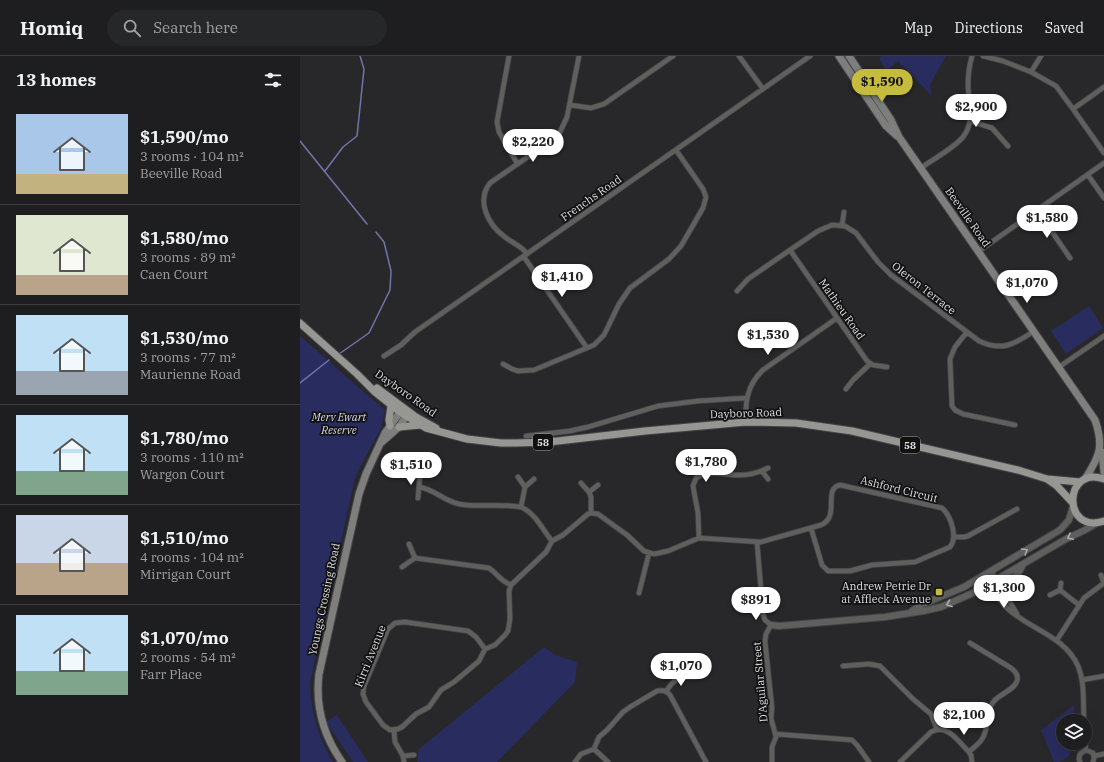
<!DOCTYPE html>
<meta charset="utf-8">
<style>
body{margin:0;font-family:"IBM Plex Serif",serif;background:#262729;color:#f1f3f6;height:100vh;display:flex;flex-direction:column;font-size:15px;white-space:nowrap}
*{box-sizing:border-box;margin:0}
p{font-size:13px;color:#a1a2a5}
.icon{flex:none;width:22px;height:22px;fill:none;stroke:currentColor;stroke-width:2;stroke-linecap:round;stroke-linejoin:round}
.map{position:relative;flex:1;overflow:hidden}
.details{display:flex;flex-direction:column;background:#1e1e20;width:300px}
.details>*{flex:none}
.fabs{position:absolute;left:756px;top:658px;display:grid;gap:8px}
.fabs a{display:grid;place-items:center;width:36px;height:36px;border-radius:50%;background:#1e1e20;box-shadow:0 4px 16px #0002,0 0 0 1px #3c3c3e;font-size:20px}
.price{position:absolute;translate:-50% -34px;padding:0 9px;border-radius:14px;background:#fff;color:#222;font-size:13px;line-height:26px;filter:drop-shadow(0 1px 2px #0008)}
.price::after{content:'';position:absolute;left:50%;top:24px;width:12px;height:9px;margin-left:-6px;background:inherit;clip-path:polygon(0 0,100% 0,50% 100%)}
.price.active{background:#c5bc3d;color:#111}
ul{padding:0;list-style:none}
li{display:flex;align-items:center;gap:12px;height:100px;padding:0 16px}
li+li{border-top:1px solid #3c3c3e}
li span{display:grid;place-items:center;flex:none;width:112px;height:80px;border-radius:0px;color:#555}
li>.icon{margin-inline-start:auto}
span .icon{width:48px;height:48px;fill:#fffc;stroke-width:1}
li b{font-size:17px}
h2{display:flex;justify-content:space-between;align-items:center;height:48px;padding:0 16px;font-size:17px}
header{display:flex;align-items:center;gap:24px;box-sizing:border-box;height:56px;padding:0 20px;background:#1e1e20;border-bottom:1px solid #3c3c3e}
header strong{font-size:19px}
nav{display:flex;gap:22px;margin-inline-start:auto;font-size:14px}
.search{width:280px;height:36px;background:#262729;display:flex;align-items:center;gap:10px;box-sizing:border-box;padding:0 14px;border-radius:22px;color:#a1a2a5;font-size:15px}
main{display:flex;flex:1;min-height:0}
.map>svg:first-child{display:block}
</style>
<header>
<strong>Homiq</strong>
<div class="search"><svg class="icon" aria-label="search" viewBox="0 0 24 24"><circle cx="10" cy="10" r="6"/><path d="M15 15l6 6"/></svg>Search here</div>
<nav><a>Map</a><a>Directions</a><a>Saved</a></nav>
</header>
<main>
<section class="details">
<h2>13 homes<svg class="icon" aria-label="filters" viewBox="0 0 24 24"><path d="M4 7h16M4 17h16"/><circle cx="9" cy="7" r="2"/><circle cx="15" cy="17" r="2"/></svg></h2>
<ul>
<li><span style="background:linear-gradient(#a9c7e8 75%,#c2b280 0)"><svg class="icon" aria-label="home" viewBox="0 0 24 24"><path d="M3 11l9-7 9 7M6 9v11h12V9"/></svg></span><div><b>$1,590/mo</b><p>3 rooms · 104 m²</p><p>Beeville Road</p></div></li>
<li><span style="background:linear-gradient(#dfe7d0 75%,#b9a48a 0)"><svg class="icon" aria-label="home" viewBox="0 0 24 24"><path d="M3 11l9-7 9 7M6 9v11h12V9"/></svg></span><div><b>$1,580/mo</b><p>3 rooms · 89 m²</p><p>Caen Court</p></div></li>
<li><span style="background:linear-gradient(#bfe0f5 70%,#9aa5b1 0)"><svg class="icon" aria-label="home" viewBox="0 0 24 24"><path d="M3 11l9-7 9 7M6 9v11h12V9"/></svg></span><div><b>$1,530/mo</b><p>3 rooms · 77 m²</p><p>Maurienne Road</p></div></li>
<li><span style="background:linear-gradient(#bfe0f5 70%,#7fa58c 0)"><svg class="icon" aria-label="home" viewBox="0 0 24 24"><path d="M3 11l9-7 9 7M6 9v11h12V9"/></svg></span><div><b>$1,780/mo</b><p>3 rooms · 110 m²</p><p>Wargon Court</p></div></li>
<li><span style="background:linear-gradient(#c9d6e8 60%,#b9a48a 0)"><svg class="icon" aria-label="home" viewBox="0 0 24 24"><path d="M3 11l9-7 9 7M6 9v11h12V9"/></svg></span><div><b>$1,510/mo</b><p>4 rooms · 104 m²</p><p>Mirrigan Court</p></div></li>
<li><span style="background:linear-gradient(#bfe0f5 70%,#7fa58c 0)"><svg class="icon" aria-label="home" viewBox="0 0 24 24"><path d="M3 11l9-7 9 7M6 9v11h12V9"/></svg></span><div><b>$1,070/mo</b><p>2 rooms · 54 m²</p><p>Farr Place</p></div></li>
</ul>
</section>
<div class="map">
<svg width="804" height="706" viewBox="0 0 804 706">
<rect width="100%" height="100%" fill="#28282b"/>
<path fill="#292c5e" d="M582 0H646L630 29 632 40 598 5 586 15 579 2Z
M789 250 803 272 766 298 751 275Z
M0 280C28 304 56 330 85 354L81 372 57 417 54 426 10 627C11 656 18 681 33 706H0Z
M244 591 255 599 277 606 275 626 197 706H117L119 693Z
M774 649 775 665H763V687H775C772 698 766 706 754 706L741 674Z
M37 659 68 706H53L26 666Z"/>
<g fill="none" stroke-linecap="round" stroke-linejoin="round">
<path stroke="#7274ab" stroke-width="1.5" d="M0 85 67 168
M25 115 43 91 57 80 64 13 60 0
M39 298 69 277 90 234 91 215 84 186 76 176
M0 327 29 304"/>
<defs>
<path id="minor" d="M209 0 197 66 199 76 217 107
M439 0 463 33
M683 0 703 5 731 16 756 30 773 53 804 97
M731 16 741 0
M270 49 291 52 304 48 373 0
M773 53 804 31
M670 65 692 72 708 90
M621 112C633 103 653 93 663 81 675 66 669 48 668 30 668 20 669 10 672 0
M788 119 804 142
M737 154 770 202
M542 170 544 156
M490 194 567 305 573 309 587 311
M679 195 804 107
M227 198C222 190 212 187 205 181 188 169 176 145 190 127L248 87 260 76 267 61 279 0
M224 201 287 292
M437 235 448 223 490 194 518 175 532 169 545 170 556 177 578 206 591 219 679 285C702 296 715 288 734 275
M667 276 655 291 650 303 652 350 655 354 663 358 715 369
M84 300 101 289 115 276 510 0
M203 308 212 313 218 315 234 314 294 289 304 279 319 248 330 232 369 203 381 190 403 152 406 141 403 133 376 94
M759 311 804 280
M546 333 553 324 570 308
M446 366C445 346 447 329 463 314L537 262
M226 380 270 375 288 371 358 350 398 345 446 342
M462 415 468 423
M218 421 225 431 234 423
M281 427 289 436 298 429
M119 431C134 433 144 445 159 448 179 452 200 447 221 451 235 457 243 474 252 485
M289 436 291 441V457
M118 442 120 419
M221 451 225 431
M654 481H664L668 480 717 453
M399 482 398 457 393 430 396 422C408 413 427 420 441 419 451 419 460 416 468 412
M457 486 463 558 465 564 471 569 466 578 465 585 472 652 471 662 476 681 472 691V706
M115 502 189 512C198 518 200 525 211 529
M102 511 115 502 109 488
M691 515 717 558
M685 519C691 530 698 544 707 552 729 573 765 580 778 610 785 627 783 647 784 665
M801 519 804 527
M760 534 779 549
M339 537 349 497
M750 539 760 534 761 527
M757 584 784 542 804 527
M185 593 176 581 168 575 105 566 95 567 88 573 64 630 63 638 66 646 83 669 90 674 98 673 102 671 116 658 129 651 141 634 154 626 179 605 185 593 195 589 205 579 208 575 210 563 209 535 211 529 246 496 252 485 263 479 288 458 291 457 298 458 327 479 344 495 354 498 368 495 399 482 461 486 521 469C541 460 522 433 540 429L642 452C651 460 658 481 650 491L615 506 572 509 550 515H528L522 509 511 472
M543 610 569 608 580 610 613 643 631 658 637 673
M782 624 804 620
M366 636C373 623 380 620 395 621
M94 675 95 686 103 700
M476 678 552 684 557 689 569 706
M785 686 786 694
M294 693 308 706
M669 696C673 692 679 688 682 683 690 672 684 656 694 645 700 638 714 634 717 625 719 619 715 615 711 612L670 587
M794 700 804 698
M104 706 103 700 114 699
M275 706 281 698 294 693 299 681 307 674 323 656 330 651 357 635C362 634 367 635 370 639L406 706
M600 706 631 676C647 667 658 685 669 696L671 699 672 706
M780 706 779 703 780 698 786 694 793 697 794 702 793 706"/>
<path id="tertiary" d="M705 537C708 525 719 520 723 508
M612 555 621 549 664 531 760 474 769 464 773 450
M471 569 479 570 585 561 623 555 641 551 673 537 766 483 785 474 797 467"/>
<path id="secondary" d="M539 0 586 70 597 80
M549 0 591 64 599 81 795 364C804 390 800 400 785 423
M82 386 99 371 109 356
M802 396 804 416
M42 706C23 679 15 651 19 618L59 438 66 418 85 377 103 352"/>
<path id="primary" d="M0 267 57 318 75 336 100 356 126 372 167 383 201 387H215L249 386 345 375 446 366 496 367 552 375 718 414 747 423 780 426
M77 332 116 361 136 372
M90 370 89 364 91 350
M99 371 120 369
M747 423 757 430 772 446
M804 423C763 409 762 479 804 465"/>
</defs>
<use href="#minor" stroke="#454548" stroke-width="6"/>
<use href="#tertiary" stroke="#454548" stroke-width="8"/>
<use href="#secondary" stroke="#454548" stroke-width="9"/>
<use href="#primary" stroke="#454548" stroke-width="9"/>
<use href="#minor" stroke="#5f5f5e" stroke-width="4.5"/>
<use href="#tertiary" stroke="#5f5f5e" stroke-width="6"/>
<use href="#secondary" stroke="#7e7e7c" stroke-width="7"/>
<use href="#primary" stroke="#969693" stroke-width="7"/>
</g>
<defs><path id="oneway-chevron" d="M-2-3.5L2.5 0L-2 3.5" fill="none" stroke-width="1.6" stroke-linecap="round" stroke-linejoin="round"/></defs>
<g stroke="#acacad">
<use href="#oneway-chevron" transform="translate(770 481) rotate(153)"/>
<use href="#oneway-chevron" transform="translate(725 495) rotate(-31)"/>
<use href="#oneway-chevron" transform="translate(649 548) rotate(160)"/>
</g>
<rect fill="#c5bc3d" stroke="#111112" stroke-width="1.5" x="635" y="532" width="8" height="8" rx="2"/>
<g text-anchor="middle" stroke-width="3.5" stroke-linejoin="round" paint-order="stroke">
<g fill="#111112" stroke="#a1a1a3" stroke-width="1">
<rect x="233" y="378" width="20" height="16" rx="3"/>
<rect x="600" y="381" width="20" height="16" rx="3"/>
</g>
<g font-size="10" font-weight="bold" fill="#dfdfe1">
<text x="243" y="390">58</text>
<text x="610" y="393">58</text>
</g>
<g font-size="11" fill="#dfdfe1" stroke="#111112">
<text transform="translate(291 142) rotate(-35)" y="4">Frenchs Road</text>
<text transform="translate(668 161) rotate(55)" y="4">Beeville Road</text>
<text transform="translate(624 232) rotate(38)" y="4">Oleron Terrace</text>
<text transform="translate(542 253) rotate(55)" y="4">Mathieu Road</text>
<text transform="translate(106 337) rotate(35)" y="4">Dayboro Road</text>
<text transform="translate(446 357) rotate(-2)" y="4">Dayboro Road</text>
<text transform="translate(599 433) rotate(14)" y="4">Ashford Circuit</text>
<text transform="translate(24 543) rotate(-78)" y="4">Youngs Crossing Road</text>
<text transform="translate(70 600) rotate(-68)" y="4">Kirri Avenue</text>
<text transform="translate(460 626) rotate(-95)" y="4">D'Aguilar Street</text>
</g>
<g font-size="11" font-style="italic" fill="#d6daf0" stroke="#111112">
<text x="39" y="365">Merv Ewart<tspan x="39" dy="13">Reserve</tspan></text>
</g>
<g font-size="11" fill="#dfdfe1" stroke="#111112" text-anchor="end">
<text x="631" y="534">Andrew Petrie Dr<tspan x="631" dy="13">at Affleck Avenue</tspan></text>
</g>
</g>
</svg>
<div class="fabs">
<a><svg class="icon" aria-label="layers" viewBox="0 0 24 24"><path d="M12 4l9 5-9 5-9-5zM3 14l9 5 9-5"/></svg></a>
</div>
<b class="price active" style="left:582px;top:47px">$1,590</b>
<b class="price" style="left:676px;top:72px">$2,900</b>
<b class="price" style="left:233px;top:107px">$2,220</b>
<b class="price" style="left:747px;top:183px">$1,580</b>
<b class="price" style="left:262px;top:242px">$1,410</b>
<b class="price" style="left:727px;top:248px">$1,070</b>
<b class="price" style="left:468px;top:300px">$1,530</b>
<b class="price" style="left:406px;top:427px">$1,780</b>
<b class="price" style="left:111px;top:430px">$1,510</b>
<b class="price" style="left:704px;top:553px">$1,300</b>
<b class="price" style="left:456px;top:565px">$891</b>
<b class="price" style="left:381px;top:631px">$1,070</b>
<b class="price" style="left:664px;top:680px">$2,100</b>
</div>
</main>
